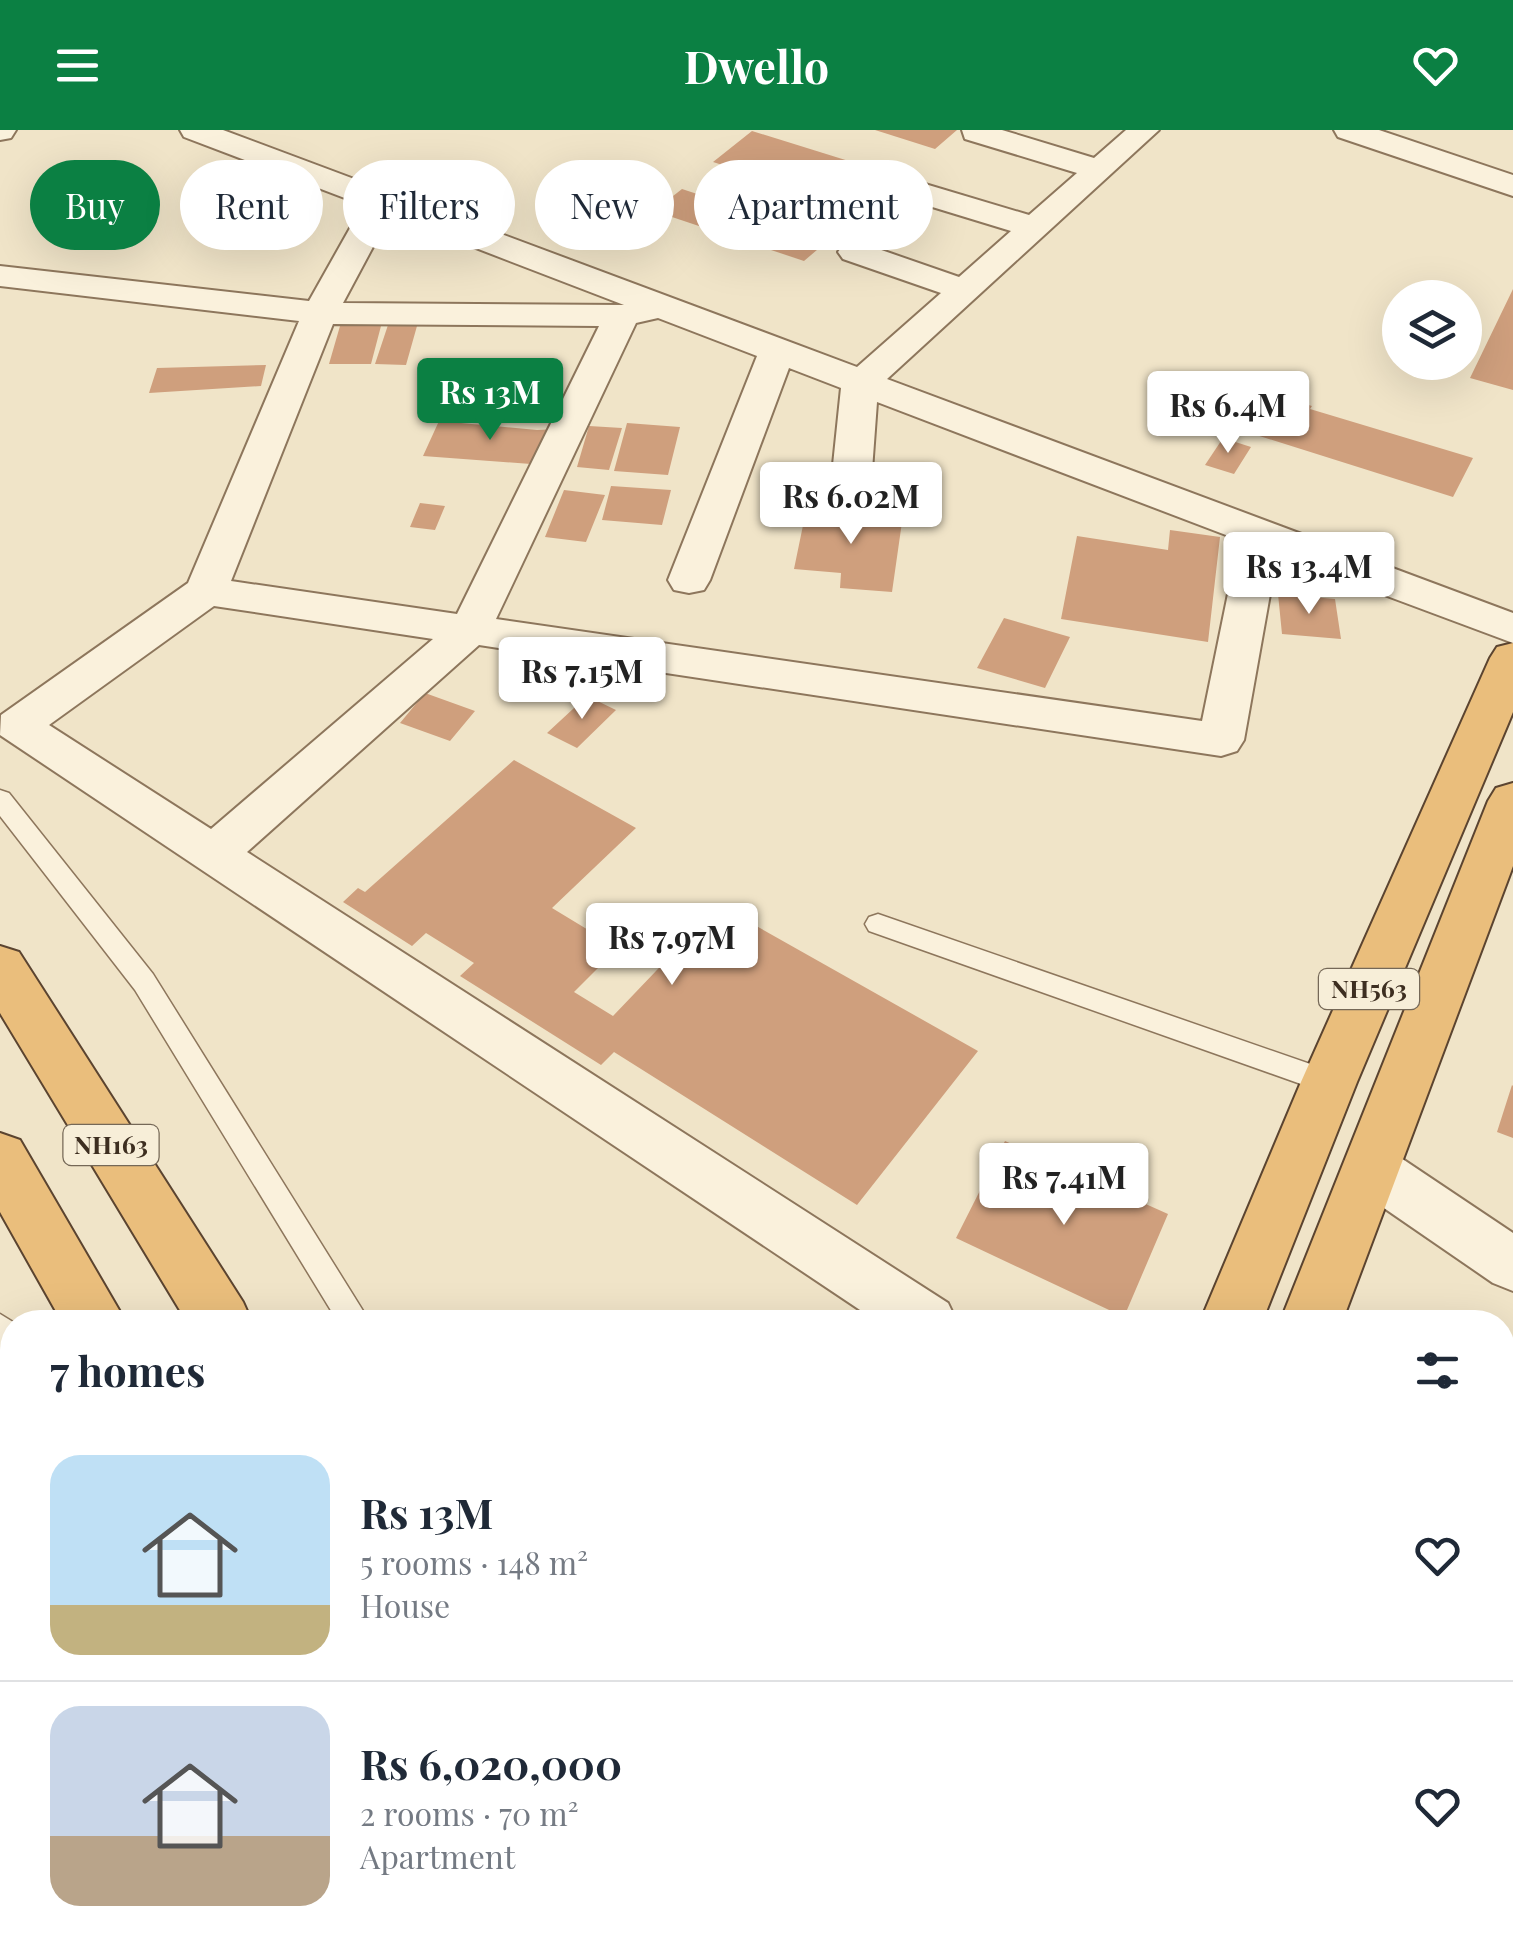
<!DOCTYPE html>
<meta charset="utf-8">
<style>
body{margin:0;font-family:"Playfair Display",serif;background:#f2f2f3;color:#1f2937;height:100vh;display:flex;flex-direction:column;font-size:38px;white-space:nowrap}
*{box-sizing:border-box;margin:0}
p{font-size:32px;color:#747a83}
.icon{flex:none;width:55px;height:55px;fill:none;stroke:currentColor;stroke-width:2;stroke-linecap:round;stroke-linejoin:round}
.map{position:relative;flex:1;overflow:hidden}
.panel{position:absolute;left:0px;top:1180px;width:1515px;height:642px;display:flex;flex-direction:column;background:#fff;border-radius:40px 40px 0 0;box-shadow:0 10px 40px #0002}
.panel>*{flex:none}
.hud{position:absolute;left:30px;top:30px;width:1000px;height:90px;display:flex;gap:20px}
.controls{position:absolute;left:1382px;top:150px;display:grid;gap:20px}
.controls a{display:grid;place-items:center;width:100px;height:100px;border-radius:50%;background:#fff;box-shadow:0 10px 40px #0002;font-size:50px}
.price{position:absolute;translate:-50% -85px;padding:0 22px;border-radius:10px;background:#fff;color:#222;font-size:32px;line-height:65px;filter:drop-shadow(0 2px 5px #0008)}
.price::after{content:'';position:absolute;left:50%;top:60px;width:30px;height:22px;margin-left:-15px;background:inherit;clip-path:polygon(0 0,100% 0,50% 100%)}
.price.current{background:#0b8043;color:#fff}
ul{padding:0;list-style:none}
li{display:flex;align-items:center;gap:30px;height:250px;padding:0 50px}
li+li{border-top:2px solid #e0e1e3}
li span{display:grid;place-items:center;flex:none;width:280px;height:200px;border-radius:30px;color:#555}
li>.icon{margin-inline-start:auto}
span .icon{width:120px;height:120px;fill:#fffc;stroke-width:1}
li b{font-size:42px}
h2{display:flex;justify-content:space-between;align-items:center;height:120px;padding:0 50px;font-size:42px}
.chip{padding:0 35px;border-radius:45px;background:#fff;box-shadow:0 10px 40px #0002;font-size:35px;line-height:90px}
.chip.current{background:#0b8043;color:#fff}
header{display:flex;justify-content:space-between;align-items:center;height:130px;padding:0 50px;background:#0b8043;color:#fff;font-size:45px;font-weight:700}
.map>svg:first-child{display:block}
</style>
<header><svg class="icon" aria-label="menu" viewBox="0 0 24 24"><path d="M4 6h16M4 12h16M4 18h16"/></svg>Dwello<svg class="icon" aria-label="heart" viewBox="0 0 24 24"><path d="M12 20l-8-8c-3-5 5-10 8-4 3-6 11-1 8 4z"/></svg></header>
<div class="map">
<svg width="1513" height="1821" viewBox="0 0 1513 1821">
<rect width="100%" height="100%" fill="#f0e4c8"/>
<path fill="#cf9f7d" d="M875 0H957L935 19Z
M752 1 884 42 845 74 713 32Z
M682 59 831 108 804 131 654 81Z
M249 60 283 67 252 94 218 87Z
M1513 159V260L1470 248Z
M388 195 417 196 406 235 375 234Z
M340 196H381L371 234H329Z
M266 235 261 256 149 263 157 238Z
M1276 265 1312 276 1310 279 1473 328 1453 367 1250 303Z
M439 291 537 300 557 299 544 335 423 326Z
M627 293 680 297 668 345 614 341Z
M589 296 622 298 609 340 577 337Z
M1223 308 1251 317 1234 344 1205 335Z
M611 356 671 360 662 395 602 390Z
M564 360 605 365 586 412 545 407Z
M420 373 445 376 435 400 410 397Z
M807 376 903 385 892 462 840 458 841 443 794 439Z
M1170 400 1220 407 1208 512 1061 489 1077 406 1168 420Z
M1278 464 1335 469 1341 509 1282 504Z
M1004 488 1070 507 1045 558 977 538Z
M425 563 475 581 450 611 400 593Z
M587 566 616 580 577 618 547 603Z
M514 630 636 698 552 778 618 818 574 862 613 886 719 775 978 921 857 1075 614 922 601 935 460 846 474 833 426 803 412 816 343 772 358 758 365 762Z
M1512 955 1513 956V1008L1497 1002Z
M1005 1011 1168 1084 1124 1187 956 1108Z
M1232 1810H1325L1342 1821H1227Z"/>
<g fill="none" stroke-linecap="round" stroke-linejoin="round">
<defs>
<path id="service" d="M0 660 9 663 153 844 370 1192H338L135 860 0 686Z
M878 784 1339 944 1343 952 1339 960 1329 964 869 801 865 794 869 787Z
M0 1184 13 1192 12 1236 0 1230Z
M305 1810H345L349 1821H309Z
M720 1810H761L765 1821H724Z"/>
<path id="minor" d="M0 0H16L11 8 0 10Z
M180 0H223L857 237 941 163 843 129 838 122 843 115H867L959 147 1011 101 893 65 888 58 893 51H915L1029 85 1077 43 965 9 962 0H1002L1094 28 1126 0H1159L887 249 1513 483V513L1277 425 1244 610 1237 621 1221 626 479 515 247 722 948 1173 957 1192H878L0 605 1 585 188 453 299 191 0 156V136L309 171 363 75 184 7ZM390 85 624 175 343 173ZM658 188 757 226 668 450 674 460 689 463 704 460 710 450 789 238 841 258 831 354 837 363 851 366 865 363 871 354 877 272 1239 410 1202 591 496 489 636 193ZM333 194 599 196 457 484 231 451ZM214 476 433 509 211 699 49 595Z
M1334 0H1379L1513 45V66L1338 7Z
M1372 1015 1392 1022 1513 1103V1161L1493 1153 1352 1056 1344 1039 1352 1022Z"/>
<path id="trunk" d="M1513 513V582L1357 952 1262 1192H1200L1301 952 1490 528 1497 517Z
M1513 653V736L1342 1192H1280L1488 671 1496 658Z
M0 816 19 822 243 1172 252 1192H187L0 883Z
M0 1003 20 1010 126 1192H62L0 1082Z
M410 1810H490L495 1821H415Z
M566 1810H646L651 1821H571Z
M898 1810H977L972 1821H893Z
M1033 1810H1111L1107 1821H1029Z"/>
</defs>
<use href="#service" stroke="#8d765c" stroke-width="3"/>
<use href="#minor" stroke="#8d765c" stroke-width="4"/>
<use href="#trunk" stroke="#5b4430" stroke-width="4"/>
<use href="#service" fill="#faf1dc" fill-rule="evenodd"/>
<use href="#minor" fill="#faf1dc" fill-rule="evenodd"/>
<use href="#trunk" fill="#eabe7c" fill-rule="evenodd"/>
</g>
<g text-anchor="middle" stroke-width="9" stroke-linejoin="round" paint-order="stroke">
<g fill="#f7eed8" stroke="#756857" stroke-width="2.5">
<rect x="1319" y="839" width="100" height="40" rx="8"/>
<rect x="63.5" y="995" width="95" height="40" rx="8"/>
</g>
<g font-size="25" font-weight="bold" fill="#3d2e20">
<text x="1369" y="868">NH563</text>
<text x="111" y="1024">NH163</text>
</g>
</g>
</svg>
<div class="controls">
<a><svg class="icon" aria-label="layers" viewBox="0 0 24 24"><path d="M12 4l9 5-9 5-9-5zM3 14l9 5 9-5"/></svg></a>
</div>
<b class="price current" style="left:490px;top:313px">Rs 13M</b>
<b class="price" style="left:1228px;top:326px">Rs 6.4M</b>
<b class="price" style="left:851px;top:417px">Rs 6.02M</b>
<b class="price" style="left:1309px;top:487px">Rs 13.4M</b>
<b class="price" style="left:582px;top:592px">Rs 7.15M</b>
<b class="price" style="left:672px;top:858px">Rs 7.97M</b>
<b class="price" style="left:1064px;top:1098px">Rs 7.41M</b>
<div class="hud">
<a class="chip current">Buy</a>
<a class="chip">Rent</a>
<a class="chip">Filters</a>
<a class="chip">New</a>
<a class="chip">Apartment</a>
</div>
<section class="panel">
<h2>7 homes<svg class="icon" aria-label="filters" viewBox="0 0 24 24"><path d="M4 7h16M4 17h16"/><circle cx="9" cy="7" r="2"/><circle cx="15" cy="17" r="2"/></svg></h2>
<ul>
<li><span style="background:linear-gradient(#bfe0f5 75%,#c2b280 0)"><svg class="icon" aria-label="home" viewBox="0 0 24 24"><path d="M3 11l9-7 9 7M6 9v11h12V9"/></svg></span><div><b>Rs 13M</b><p>5 rooms · 148 m²</p><p>House</p></div><svg class="icon" aria-label="heart" viewBox="0 0 24 24"><path d="M12 20l-8-8c-3-5 5-10 8-4 3-6 11-1 8 4z"/></svg></li>
<li><span style="background:linear-gradient(#c9d6e8 65%,#b9a48a 0)"><svg class="icon" aria-label="home" viewBox="0 0 24 24"><path d="M3 11l9-7 9 7M6 9v11h12V9"/></svg></span><div><b>Rs 6,020,000</b><p>2 rooms · 70 m²</p><p>Apartment</p></div><svg class="icon" aria-label="heart" viewBox="0 0 24 24"><path d="M12 20l-8-8c-3-5 5-10 8-4 3-6 11-1 8 4z"/></svg></li>
</ul>
</section>
</div>
